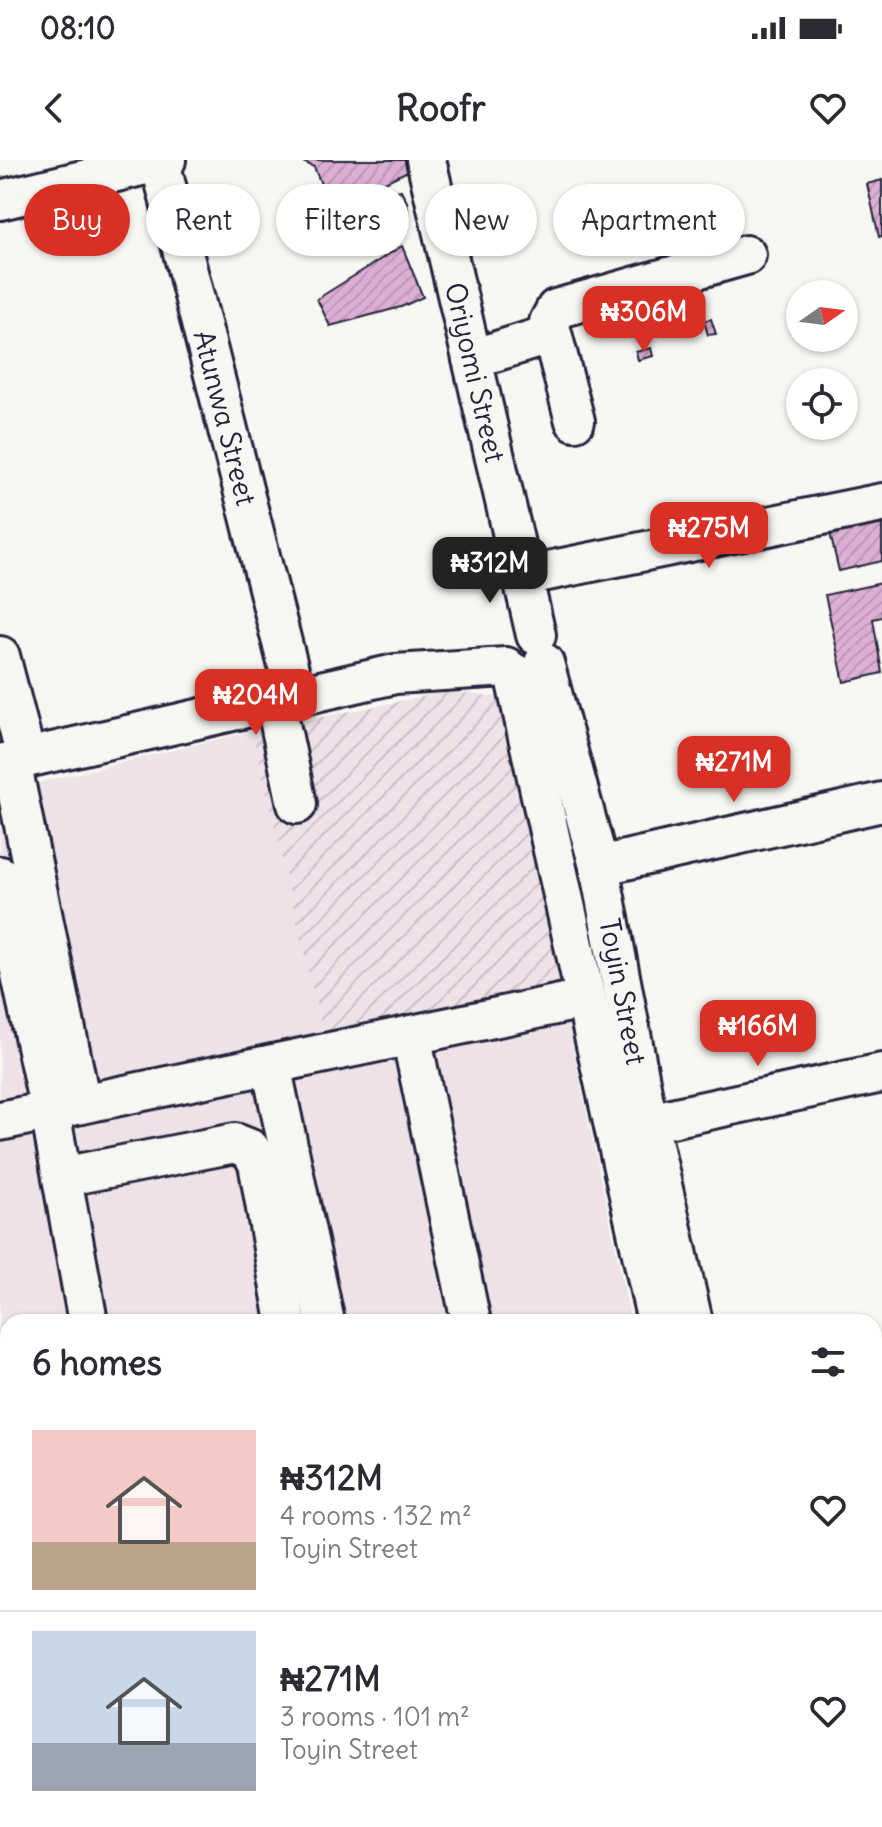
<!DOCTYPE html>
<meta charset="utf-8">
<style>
body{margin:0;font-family:Delius,sans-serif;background:#f2f2f3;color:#2b2b33;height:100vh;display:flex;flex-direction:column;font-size:30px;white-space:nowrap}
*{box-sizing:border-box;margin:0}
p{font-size:26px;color:#7c7c81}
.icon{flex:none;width:44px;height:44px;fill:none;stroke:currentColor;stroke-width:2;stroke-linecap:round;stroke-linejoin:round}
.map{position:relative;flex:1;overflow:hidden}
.panel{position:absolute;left:0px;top:1154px;width:882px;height:514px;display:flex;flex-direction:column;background:#fff;border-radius:24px 24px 0 0;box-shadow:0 2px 6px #0004}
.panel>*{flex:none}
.guide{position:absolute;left:24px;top:24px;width:834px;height:72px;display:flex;gap:16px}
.needle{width:52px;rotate:76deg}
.fabs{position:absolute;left:786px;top:120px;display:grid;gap:16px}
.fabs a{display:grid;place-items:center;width:72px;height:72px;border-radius:50%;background:#fff;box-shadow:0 2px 6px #0004;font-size:40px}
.price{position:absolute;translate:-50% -68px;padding:0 18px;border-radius:16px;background:#d93025;color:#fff;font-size:26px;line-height:52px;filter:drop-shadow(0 2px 4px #0008)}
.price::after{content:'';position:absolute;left:50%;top:48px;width:24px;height:18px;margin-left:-12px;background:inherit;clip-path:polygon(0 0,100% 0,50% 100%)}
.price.on{background:#222;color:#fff}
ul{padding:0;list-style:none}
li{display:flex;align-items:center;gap:24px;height:200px;padding:0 32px}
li+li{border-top:2px solid #e1e1e2}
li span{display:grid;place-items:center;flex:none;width:224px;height:160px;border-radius:0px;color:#555}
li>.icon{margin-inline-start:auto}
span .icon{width:96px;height:96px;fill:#fffc;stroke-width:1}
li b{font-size:34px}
h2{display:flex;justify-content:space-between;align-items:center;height:96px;padding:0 32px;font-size:34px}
.tag{padding:0 28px;border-radius:36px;background:#fff;box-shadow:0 2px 6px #0004;font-size:28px;line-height:72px}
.tag.on{background:#d93025;color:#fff}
.status{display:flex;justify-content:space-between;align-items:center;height:56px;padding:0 40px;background:#fff;direction:ltr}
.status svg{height:22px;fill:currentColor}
header{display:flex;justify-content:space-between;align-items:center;height:104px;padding:0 32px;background:#fff;font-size:36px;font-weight:800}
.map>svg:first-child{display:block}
</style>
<div class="status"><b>08:10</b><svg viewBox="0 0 49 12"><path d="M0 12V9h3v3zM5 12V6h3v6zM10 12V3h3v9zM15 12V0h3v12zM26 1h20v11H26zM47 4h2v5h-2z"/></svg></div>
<header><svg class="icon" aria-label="back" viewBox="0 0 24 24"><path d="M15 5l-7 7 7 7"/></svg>Roofr<svg class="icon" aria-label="heart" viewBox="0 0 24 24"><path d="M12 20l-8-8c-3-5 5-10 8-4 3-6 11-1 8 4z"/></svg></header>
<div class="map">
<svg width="882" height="1667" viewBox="0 0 882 1667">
<defs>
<pattern id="industrial-furrows" width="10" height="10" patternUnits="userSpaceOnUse" patternTransform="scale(2)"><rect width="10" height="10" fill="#eee1e8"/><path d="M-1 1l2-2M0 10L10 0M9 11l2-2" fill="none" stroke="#ccc1c8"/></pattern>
<pattern id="building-hatch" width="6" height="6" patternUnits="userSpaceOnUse" patternTransform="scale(2)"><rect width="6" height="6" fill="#dcafd2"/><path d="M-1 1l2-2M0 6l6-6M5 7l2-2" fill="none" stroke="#bc96b5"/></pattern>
</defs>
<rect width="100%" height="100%" fill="#f6f6f2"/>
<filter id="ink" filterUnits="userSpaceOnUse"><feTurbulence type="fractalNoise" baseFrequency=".0125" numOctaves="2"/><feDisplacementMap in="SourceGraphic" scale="16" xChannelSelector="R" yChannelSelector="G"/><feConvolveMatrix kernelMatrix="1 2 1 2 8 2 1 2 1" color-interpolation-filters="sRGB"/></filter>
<g filter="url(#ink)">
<path fill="#eee1e8" d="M252 571 324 878 560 827 631 1162H8V1660H735L736 1667H0V632Z"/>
<path fill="url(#industrial-furrows)" d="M451 531 499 538 560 827 324 879 252 571Z"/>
<path fill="#b1eeb4" stroke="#6a8878" stroke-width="2" d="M8 1440V1660H317L282 1667H0V1441Z"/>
<path fill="url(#building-hatch)" stroke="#22223b" stroke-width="2" d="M305 0H405L408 11 362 33 328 41 314 7 303 2Z
M882 20V76L879 77 867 24Z
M401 30 407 42 409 61 366 87 356 54 372 47V37Z
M402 86 423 137 401 147 330 166 317 139Z
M711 159 716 174 708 175 704 161Z
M651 188 653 196 638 200 636 192Z
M882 362V401L839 411 830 373Z
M882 423V457L873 459 882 513 844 522 825 435Z"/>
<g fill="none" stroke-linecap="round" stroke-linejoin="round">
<defs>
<g id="minor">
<path id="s1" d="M426 0 536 475"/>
<path id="s2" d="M160 2 290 514"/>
<path d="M0 40 166 0"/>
<path d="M472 199 551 174"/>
<path d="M575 261 549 162 556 149 746 95"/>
<path d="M523 416 882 343"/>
<path d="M0 496 21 577"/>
<path id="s3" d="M544 503 599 706 648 963 693 1162"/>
<path d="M514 513 657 1162"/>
<path d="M275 540 297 644"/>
<path d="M11 601 81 944"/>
<path d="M0 604 395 514 506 507"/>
<path d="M599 706 882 642"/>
<path d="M0 716 50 951 88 1162"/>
<path d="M411 875 471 1162"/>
<path d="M271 905 325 1162"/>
<path d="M0 961 584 839"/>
<path d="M648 963 882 913"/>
<path d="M62 1017 235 983 250 989 258 1003 286 1162"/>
<path d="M0 1415 8 1414"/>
<path d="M874 1517 882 1546"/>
<path d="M874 1575 882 1573"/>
<path d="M429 1660 430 1667"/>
<path d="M769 1660 770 1667"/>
<path d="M803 1660 804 1667"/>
<path d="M348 1667 383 1660"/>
</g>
</defs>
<use href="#minor" stroke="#22223b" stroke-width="44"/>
<use href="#minor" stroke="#f6f6f2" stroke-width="38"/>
</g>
</g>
<g text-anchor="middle" stroke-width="6" stroke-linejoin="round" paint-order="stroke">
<g font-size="28" fill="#22223b" stroke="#f6f6f2">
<text dy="10" stroke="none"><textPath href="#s1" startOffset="218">Oriyomi Street</textPath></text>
<text dy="10" stroke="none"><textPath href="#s2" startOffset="264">Atunwa Street</textPath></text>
<text dy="10" stroke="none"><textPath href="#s3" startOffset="338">Toyin Street</textPath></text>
</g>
</g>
</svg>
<div class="fabs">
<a><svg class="needle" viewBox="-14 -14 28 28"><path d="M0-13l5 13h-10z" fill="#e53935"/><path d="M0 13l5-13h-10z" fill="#7c7c81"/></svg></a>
<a><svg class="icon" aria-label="locate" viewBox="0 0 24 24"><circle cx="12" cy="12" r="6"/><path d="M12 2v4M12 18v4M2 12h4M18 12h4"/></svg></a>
</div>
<b class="price" style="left:644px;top:194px">₦306M</b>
<b class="price" style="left:709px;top:410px">₦275M</b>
<b class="price on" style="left:490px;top:445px">₦312M</b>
<b class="price" style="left:256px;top:577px">₦204M</b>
<b class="price" style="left:734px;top:644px">₦271M</b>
<b class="price" style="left:758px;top:908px">₦166M</b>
<div class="guide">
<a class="tag on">Buy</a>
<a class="tag">Rent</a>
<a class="tag">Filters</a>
<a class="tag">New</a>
<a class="tag">Apartment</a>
</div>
<section class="panel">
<h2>6 homes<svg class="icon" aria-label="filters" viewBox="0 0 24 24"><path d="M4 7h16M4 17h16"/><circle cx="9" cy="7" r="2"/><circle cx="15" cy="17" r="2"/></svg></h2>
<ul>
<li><span style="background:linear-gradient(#f6c9c9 70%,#b9a48a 0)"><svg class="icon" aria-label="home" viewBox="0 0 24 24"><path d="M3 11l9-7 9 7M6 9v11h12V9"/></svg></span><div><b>₦312M</b><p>4 rooms · 132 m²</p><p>Toyin Street</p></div><svg class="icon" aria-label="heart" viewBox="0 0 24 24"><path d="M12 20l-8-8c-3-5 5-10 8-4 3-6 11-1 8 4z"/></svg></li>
<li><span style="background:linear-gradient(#c9d6e8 70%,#9aa5b1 0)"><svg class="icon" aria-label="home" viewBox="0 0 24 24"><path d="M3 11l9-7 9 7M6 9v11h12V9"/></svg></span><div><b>₦271M</b><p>3 rooms · 101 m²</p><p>Toyin Street</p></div><svg class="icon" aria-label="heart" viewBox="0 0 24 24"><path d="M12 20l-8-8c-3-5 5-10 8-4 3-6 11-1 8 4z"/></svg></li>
</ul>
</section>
</div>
